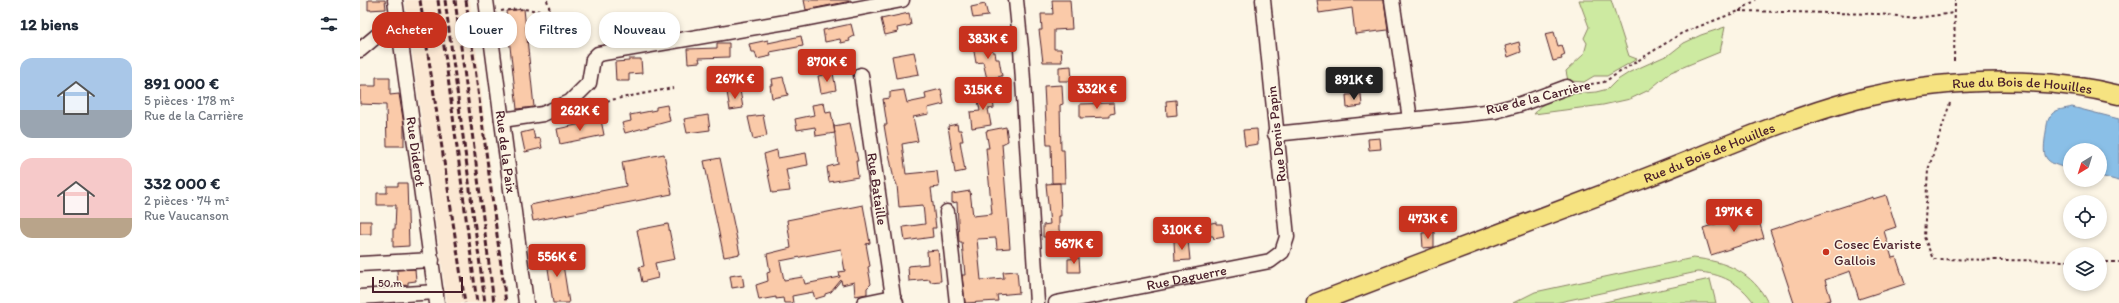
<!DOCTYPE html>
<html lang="fr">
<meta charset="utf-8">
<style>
body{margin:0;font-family:Itim,sans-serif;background:#f6f6f7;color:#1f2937;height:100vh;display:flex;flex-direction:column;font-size:15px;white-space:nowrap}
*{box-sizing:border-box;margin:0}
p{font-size:13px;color:#747a83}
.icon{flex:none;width:22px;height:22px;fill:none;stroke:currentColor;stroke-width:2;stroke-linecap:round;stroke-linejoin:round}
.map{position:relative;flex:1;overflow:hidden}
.panel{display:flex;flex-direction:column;background:#fff;width:360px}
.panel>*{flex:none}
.guide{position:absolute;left:12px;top:12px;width:380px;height:36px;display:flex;gap:8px}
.needle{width:26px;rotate:218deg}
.controls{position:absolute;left:1703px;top:143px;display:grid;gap:8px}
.controls a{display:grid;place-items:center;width:44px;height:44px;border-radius:50%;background:#fff;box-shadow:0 2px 6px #0003;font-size:20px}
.scale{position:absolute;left:12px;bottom:10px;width:91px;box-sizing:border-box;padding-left:4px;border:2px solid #4a1f2b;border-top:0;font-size:11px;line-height:14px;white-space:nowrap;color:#4a1f2b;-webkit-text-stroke:3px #fcf5e5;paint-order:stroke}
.price{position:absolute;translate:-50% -34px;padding:0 9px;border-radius:4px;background:#c8321e;color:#fff;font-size:13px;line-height:26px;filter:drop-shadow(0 1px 2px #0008)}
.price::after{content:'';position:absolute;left:50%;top:24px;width:12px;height:9px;margin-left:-6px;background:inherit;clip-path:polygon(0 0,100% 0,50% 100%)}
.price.active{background:#222;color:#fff}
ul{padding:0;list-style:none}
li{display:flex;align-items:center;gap:12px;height:100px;padding:0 20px}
li span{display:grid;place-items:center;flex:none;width:112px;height:80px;border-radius:12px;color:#555}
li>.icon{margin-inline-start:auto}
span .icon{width:48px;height:48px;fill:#fffc;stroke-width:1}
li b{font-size:17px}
h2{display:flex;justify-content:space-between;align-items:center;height:48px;padding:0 20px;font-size:17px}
.pill{padding:0 14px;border-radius:16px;background:#fff;box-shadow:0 2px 6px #0003;font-size:14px;line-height:36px}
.pill.active{background:#c8321e;color:#fff}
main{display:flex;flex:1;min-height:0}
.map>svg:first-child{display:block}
</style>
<main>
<section class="panel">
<h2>12 biens<svg class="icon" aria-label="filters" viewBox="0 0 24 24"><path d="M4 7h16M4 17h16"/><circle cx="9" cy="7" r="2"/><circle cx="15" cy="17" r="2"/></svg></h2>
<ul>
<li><span style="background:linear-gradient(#a9c7e8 65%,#9aa5b1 0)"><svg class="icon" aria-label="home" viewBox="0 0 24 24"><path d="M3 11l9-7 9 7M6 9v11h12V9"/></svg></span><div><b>891 000 €</b><p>5 pièces · 178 m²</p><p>Rue de la Carrière</p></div></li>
<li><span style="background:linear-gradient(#f6c9c9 75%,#b9a48a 0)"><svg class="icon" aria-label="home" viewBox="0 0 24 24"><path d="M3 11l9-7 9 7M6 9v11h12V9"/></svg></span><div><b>332 000 €</b><p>2 pièces · 74 m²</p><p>Rue Vaucanson</p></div></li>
</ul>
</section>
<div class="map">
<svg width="1759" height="303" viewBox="0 0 1759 303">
<rect width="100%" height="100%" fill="#fcf5e5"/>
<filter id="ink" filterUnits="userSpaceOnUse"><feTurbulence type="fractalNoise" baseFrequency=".025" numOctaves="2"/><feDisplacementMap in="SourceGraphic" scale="8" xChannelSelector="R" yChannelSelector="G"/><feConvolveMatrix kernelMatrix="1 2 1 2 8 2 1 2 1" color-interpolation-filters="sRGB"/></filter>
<g filter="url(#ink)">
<path fill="#fbe8d3" d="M45 0H110L147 303H87Z"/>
<path fill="#cdeaa1" stroke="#8c8466" d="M1219 0H1251L1269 56 1277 59 1247 76H1234L1224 82 1208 81 1206 71 1224 54 1227 43 1224 38 1229 27Z
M1365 27 1360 52 1311 72 1289 90 1270 99 1243 105 1174 114 1186 101 1211 94 1236 92 1248 89 1256 81 1270 72 1310 54 1324 43 1341 35Z
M1333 258C1365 261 1393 272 1408 303H1394C1381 283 1360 273 1337 272L1195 303H1153L1175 292Z
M1350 279 1356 303H1240Z"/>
<path fill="#8abfe7" stroke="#707f9c" d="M1712 107 1759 119V181L1740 176V150H1710V169C1683 162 1682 159 1686 132 1687 126 1687 119 1692 114 1696 109 1706 109 1712 107Z"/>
<path fill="#facaa9" stroke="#4a1f2b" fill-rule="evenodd" d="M8 0H25L26 9 8 10Z
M444 0H491V1L446 10Z
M692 0H710L712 29 694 30V49H701L702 62H683L679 30H682L681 14H693Z
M957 0H1024L1028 30 995 34 992 8 959 13Z
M625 4 628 16 613 18 611 7Z
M164 9 174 107 157 109 146 11Z
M549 13 551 25 537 28 538 32 525 35 521 19Z
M491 24 494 36 489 39 490 41 481 43 480 39 465 42 463 30Z
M1194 32 1198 46 1202 45 1205 55 1201 57 1202 59 1193 61 1185 34Z
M441 36 443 46 410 52 411 56 397 59 395 52H391L389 44 408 40V43Z
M631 42 633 52H635L636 59H639L642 76 627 79 623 62 616 63 613 46Z
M1159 42 1161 52 1148 57 1145 46Z
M357 43H369V57L339 58 340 62 328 63 327 49 357 48Z
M554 52 559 74 536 78 532 56Z
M269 59H281L282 73 269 74V81H256L255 62 269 61Z
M711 66 712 81H699V67Z
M473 73 476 90 461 93 458 76Z
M16 77H30V95L39 94 44 125V146H27L26 105 0 104V86H16Z
M423 77 428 95 412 98 410 85H413L412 79Z
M702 85 703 104 700 105 701 150H704L705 183H692L691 145H687L684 86Z
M581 89 584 104 568 108 569 114 553 117 558 141 542 144 546 174 577 171 579 187 571 188 576 228H572L573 237 545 241 543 227 565 224 563 205 539 207 537 185 535 180H534L526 137 524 125H527L523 99 530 98V92L544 90 547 103 566 99 565 93Z
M380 90 383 108 370 110 367 92Z
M632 93 634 108 628 109 631 125 612 128 610 112 620 111 617 95Z
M1001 94 1002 106 987 108 986 95Z
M816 100 817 115 807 116 806 101Z
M464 103 466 113 471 112 475 133 456 136 455 127 437 130 435 119 454 115 452 105Z
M754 103 755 113 750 114V117L720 118V104Z
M307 105 310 121 265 133 262 123 271 121 270 115 296 110V107Z
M348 115 350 130 327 133 324 119Z
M403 115 407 136 393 139 388 117Z
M241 120 244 135 200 144 197 129Z
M490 123 498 161H496L498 177 469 182 467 167 478 164 474 126Z
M597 124 598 130H601L603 141H600L605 171 595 173 588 126Z
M646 127 648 141 642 144 650 248 637 249 636 238 617 239 621 280 644 278 643 272 657 271 659 293 637 295 638 301 605 303 602 275H605L602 242H599L597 202 592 203V194L610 191 613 216 632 214 626 148H629L626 131Z
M897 129 898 144 885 146 883 130Z
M173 130 175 139 180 138 182 148 165 152 161 133Z
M1020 138 1021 149 1009 150 1008 139Z
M417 150 418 158 446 153 448 165 426 169 430 191 412 193 404 154Z
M304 154 312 194 173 221 170 205 266 186 262 162Z
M360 158 380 254 364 257 344 161Z
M38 183H47L49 246 33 247V229H35L36 205H17V193H27V186H38Z
M700 183 701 216H699V230L703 237 714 236 715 252 695 253 694 237H683V225L690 224 686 184Z
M1526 195 1536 227 1524 231 1532 258 1536 257 1545 284 1499 299 1490 271 1465 280 1471 300 1461 303H1434L1410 230 1513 197V199Z
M503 205 510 243 506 244 510 266 508 267 511 284 507 288V294L495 296 494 282 482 285 481 280 471 292 465 294V296L455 299 453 292 432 296 433 303H424L423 298 416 299V297L399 300 396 285 408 281 407 273 410 272 407 254 431 248 427 220ZM481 249 485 271 479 272 480 277 445 284 443 277 424 280 420 261Z
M1396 211 1404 238 1351 255 1343 228Z
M0 221H11V234H0Z
M856 222V224H862L864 237 854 239 853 236H848L847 224Z
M308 224 315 259 295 263 298 278 282 282 279 267 284 266 277 230Z
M1074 232V247L1063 248 1062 233Z
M828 240 830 260 815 261 814 241Z
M578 250 581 281 570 282V279L549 281 548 266 568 264 567 251Z
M201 252 209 303H193L186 254Z
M719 258 720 272H708V259Z
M55 269 56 281 48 282V285L38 286 37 270Z
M382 274 384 286 372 288 370 276Z"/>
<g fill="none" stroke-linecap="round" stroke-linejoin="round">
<defs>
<g id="minor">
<path id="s1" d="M35 0 77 303"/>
<path id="s2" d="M126 0 166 303"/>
<path d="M656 0 661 49 677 303"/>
<path d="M1032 0 1050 119"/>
<path d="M0 50 38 18"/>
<path id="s3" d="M501 75 533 297 536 303"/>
<path d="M142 120 183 114 210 102 229 83 233 59 238 54 438 20 542 0"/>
<path d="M915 134 1135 111 1161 104 1207 87"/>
<path d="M587 212 597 303"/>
<path d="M0 264 72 260"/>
<path d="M0 297 76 292"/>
<path d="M504 303 533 297"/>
<path id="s4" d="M696 303 910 261 922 252 927 237 903 0"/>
</g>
<g id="major">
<path id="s5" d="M956 303C1064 262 1172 220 1280 180 1351 153 1421 120 1495 100 1575 79 1678 74 1759 95"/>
</g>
</defs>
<use href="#minor" stroke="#4a1f2b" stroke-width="17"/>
<use href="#major" stroke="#4a1f2b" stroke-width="21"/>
<path stroke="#4a1f2b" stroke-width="2" stroke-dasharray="3 3" stroke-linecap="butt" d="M187 0 191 13
M141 11C169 7 184 9 209 24
M1379 11 1518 14 1556 18 1594 13
M1594 61 1595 0
M1219 86 1244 82 1322 33 1379 11 1396 0
M230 100 235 103 313 88
M1590 103 1568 170 1564 237 1573 259 1710 261
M1740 262H1759"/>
<use href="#minor" stroke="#fcf5e5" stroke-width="14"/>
<use href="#major" stroke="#f6e381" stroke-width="18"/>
<path stroke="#4a1f2b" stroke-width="3" stroke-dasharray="6 3" stroke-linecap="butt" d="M60 0 105 303
M78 0 117 303
M85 0 125 303
M95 0 134 303
M106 0 146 303"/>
</g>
</g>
<circle fill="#c8321e" stroke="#fcf5e5" stroke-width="1.5" cx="1466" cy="252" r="4"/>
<g text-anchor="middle" stroke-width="3" stroke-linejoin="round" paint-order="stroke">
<g font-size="14" fill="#4a1f2b" stroke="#fcf5e5">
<text dy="5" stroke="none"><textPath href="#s5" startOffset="745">Rue du Bois de Houilles</textPath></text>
<text transform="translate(1178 97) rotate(-14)" y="5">Rue de la Carrière</text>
<text transform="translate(916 134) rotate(-96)" y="5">Rue Denis Papin</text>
<text dy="5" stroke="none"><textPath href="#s1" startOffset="153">Rue Diderot</textPath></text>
<text dy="5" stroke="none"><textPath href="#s2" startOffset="153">Rue de la Paix</textPath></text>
<text dy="5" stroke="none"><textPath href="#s5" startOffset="421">Rue du Bois de Houilles</textPath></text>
<text dy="5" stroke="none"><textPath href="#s3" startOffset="115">Rue Bataille</textPath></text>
<text dy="5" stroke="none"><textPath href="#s4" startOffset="133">Rue Daguerre</textPath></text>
</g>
<g font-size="14" fill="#4a1f2b" stroke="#fcf5e5" text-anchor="start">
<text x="1474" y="249">Cosec Évariste<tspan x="1474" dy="16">Gallois</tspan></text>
</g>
</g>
</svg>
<div class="controls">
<a><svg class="needle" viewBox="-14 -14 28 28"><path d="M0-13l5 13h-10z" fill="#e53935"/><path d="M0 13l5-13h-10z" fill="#747a83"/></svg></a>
<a><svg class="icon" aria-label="locate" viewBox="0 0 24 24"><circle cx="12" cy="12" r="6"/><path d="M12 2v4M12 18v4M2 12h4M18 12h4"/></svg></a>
<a><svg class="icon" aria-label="layers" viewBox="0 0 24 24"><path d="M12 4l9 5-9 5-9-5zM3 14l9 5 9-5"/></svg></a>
</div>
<div class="scale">50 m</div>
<b class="price" style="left:628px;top:60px">383K €</b>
<b class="price" style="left:467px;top:83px">870K €</b>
<b class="price" style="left:375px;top:100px">267K €</b>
<b class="price active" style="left:994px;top:101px">891K €</b>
<b class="price" style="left:737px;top:110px">332K €</b>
<b class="price" style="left:623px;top:111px">315K €</b>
<b class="price" style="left:220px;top:132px">262K €</b>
<b class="price" style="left:1374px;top:233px">197K €</b>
<b class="price" style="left:1068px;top:240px">473K €</b>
<b class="price" style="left:822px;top:251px">310K €</b>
<b class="price" style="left:714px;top:265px">567K €</b>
<b class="price" style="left:197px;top:278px">556K €</b>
<div class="guide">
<a class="pill active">Acheter</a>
<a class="pill">Louer</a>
<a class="pill">Filtres</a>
<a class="pill">Nouveau</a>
</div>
</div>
</main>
